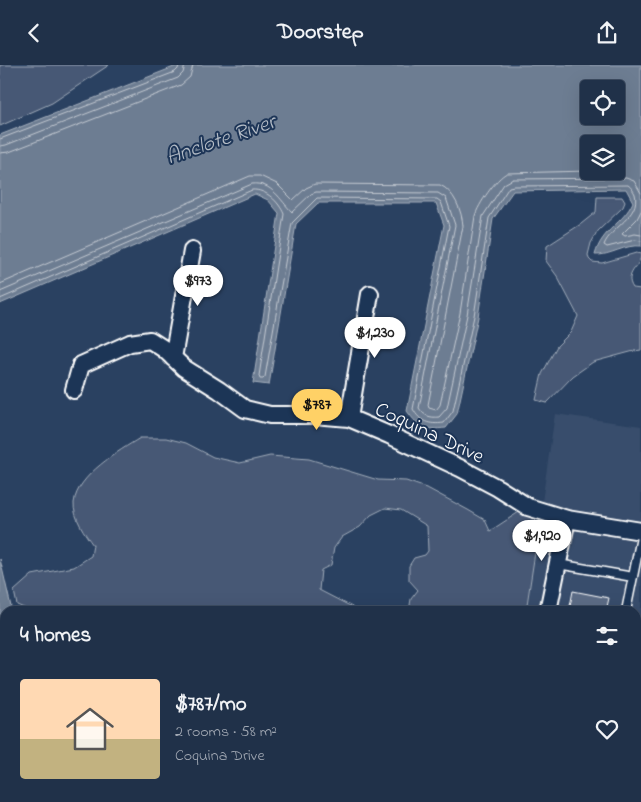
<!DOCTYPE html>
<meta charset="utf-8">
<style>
body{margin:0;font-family:"Indie Flower",sans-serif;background:#2d3d53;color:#f1f3f6;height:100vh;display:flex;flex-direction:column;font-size:19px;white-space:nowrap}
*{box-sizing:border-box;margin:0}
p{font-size:16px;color:#a2a9b4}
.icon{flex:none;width:28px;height:28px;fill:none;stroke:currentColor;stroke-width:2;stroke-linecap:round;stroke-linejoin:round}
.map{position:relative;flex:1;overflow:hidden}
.panel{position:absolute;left:0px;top:541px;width:641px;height:196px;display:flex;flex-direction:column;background:#203149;border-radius:15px 15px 0 0;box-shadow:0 5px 20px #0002,0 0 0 1px #3d4c61}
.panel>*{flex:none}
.buttons{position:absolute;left:580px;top:15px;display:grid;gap:10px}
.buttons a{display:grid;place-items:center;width:45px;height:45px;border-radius:5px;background:#203149;box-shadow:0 5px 20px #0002,0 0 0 1px #3d4c61;font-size:25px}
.price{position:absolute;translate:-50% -42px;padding:0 11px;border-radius:18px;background:#fff;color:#222;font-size:16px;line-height:32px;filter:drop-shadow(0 1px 2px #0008)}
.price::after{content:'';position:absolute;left:50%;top:30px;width:15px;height:11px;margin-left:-8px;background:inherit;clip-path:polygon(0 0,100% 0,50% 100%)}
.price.selected{background:#ffd166;color:#111}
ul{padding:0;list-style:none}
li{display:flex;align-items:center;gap:15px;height:125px;padding:0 20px}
li span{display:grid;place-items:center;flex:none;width:140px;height:100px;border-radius:5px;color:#555}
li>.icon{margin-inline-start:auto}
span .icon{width:60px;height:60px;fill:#fffc;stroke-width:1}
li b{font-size:21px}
h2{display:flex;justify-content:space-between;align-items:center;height:60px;padding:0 20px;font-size:21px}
header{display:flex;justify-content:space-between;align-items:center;height:65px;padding:0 20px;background:#203149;font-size:22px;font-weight:700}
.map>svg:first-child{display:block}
</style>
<header><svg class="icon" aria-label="back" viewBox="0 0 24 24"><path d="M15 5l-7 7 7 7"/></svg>Doorstep<svg class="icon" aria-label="share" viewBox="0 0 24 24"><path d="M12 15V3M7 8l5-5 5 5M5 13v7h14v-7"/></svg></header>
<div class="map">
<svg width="641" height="737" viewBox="0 0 641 737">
<rect width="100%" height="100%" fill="#2a4161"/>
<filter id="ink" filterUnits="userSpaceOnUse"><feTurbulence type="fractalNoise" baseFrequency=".02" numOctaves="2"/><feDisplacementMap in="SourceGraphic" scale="10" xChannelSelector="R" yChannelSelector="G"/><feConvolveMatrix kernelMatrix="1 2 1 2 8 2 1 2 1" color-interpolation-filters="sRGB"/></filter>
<g filter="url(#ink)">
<path fill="#394e6c" d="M555 349 641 361V457L569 445 542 437Z
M540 455 558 461 540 546H526Z
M573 464 641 475V674L636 673V546H556Z"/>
<path fill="#465975" stroke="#a2acba" d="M0 0H109L52 38 0 61Z
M597 132H622L625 137 623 142 598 166 591 178 588 190 589 194 592 197 602 198 636 188 641 189C641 202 623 208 633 223L641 224V285L634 286 593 297 573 311 547 338 536 335 542 309 557 281 571 267 578 251 557 211 546 196 547 181 581 159 596 147Z
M140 373H166L186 378 213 392 240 398 270 391 309 394 378 415 406 416 429 424 468 445 485 455 490 466 519 447 540 455 526 546H414L410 540 411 534 418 525 409 515V501L414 493 425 490 428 486 427 461 401 445 385 443 371 450 360 462 342 472 334 483 331 500 321 505 319 525 352 542 356 546H31L17 540 14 526 32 510 74 502 91 491 93 480C85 469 73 452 74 438 77 410 119 386 140 373Z
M5 593V732L402 733 397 737H0V597Z"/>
<path fill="#6d7d92" stroke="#a7b1be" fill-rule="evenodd" d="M179 0H641V181C625 179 610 191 595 190 602 164 623 159 633 137L626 124 513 126 493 154 478 252 457 349 446 363C425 365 420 364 407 346L444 160 436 138H318L296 159 269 320 253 318 279 148 268 135 255 129 0 239V70ZM589 24H616V51H589ZM589 79H616V106H589Z
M0 494 12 546H5V584L0 588Z"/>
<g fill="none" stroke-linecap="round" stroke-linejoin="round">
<path stroke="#c5cbd3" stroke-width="1" d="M0 74 175 7 178 4 179 0
M0 81 6 80 178 13 183 8 185 0
M0 88 9 87 181 20 190 12 193 0
M641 146 637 154 622 169 625 171 635 169 641 170
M0 219 250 111H260L277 119 293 135 306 123 315 119 440 120C454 126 462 146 463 161L428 340 429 343 436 345 440 340 460 248 475 151C478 140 496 113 507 108L589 106
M0 227 252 119C272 117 280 135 292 147L311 129 316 127 438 128 446 133 455 160 419 343C424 351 430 353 439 352L447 343 467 250 483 151 504 119 513 114 626 113 634 116 641 128
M0 234 252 125C266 124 279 137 284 149L259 311 260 314H263L265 312 292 158 317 133 437 134 441 137 449 161 413 344C420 357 429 360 444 358L453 346 474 251 489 153 509 122 514 121 628 120C631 122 633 125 635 129 641 151 610 163 604 180L607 182 635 175 641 176"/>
</g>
<path fill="#5b6c86" stroke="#fff" d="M573 526 609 533 606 546H569Z
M636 617 641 618V661L636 660Z"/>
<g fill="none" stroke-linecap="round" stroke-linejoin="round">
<defs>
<path id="lane" d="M558 499 633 512
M626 546 641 472
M636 570 641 571
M636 669 641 670"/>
<path id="street" d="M173 293 192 186
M74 325 81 300 130 278 150 275 164 284 184 303 219 325 245 344 270 350H313L349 353 389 370 460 403 498 423 528 442 567 454 641 466
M349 353 370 229
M548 546 567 454"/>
</defs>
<use href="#lane" stroke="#fff" stroke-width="11"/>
<use href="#street" stroke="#fff" stroke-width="20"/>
<use href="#lane" stroke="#1d3557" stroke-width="8"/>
<use href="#street" stroke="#1d3557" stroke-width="16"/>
</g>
</g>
<g text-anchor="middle" stroke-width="4" stroke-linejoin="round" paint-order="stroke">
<g font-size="21" fill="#fff" stroke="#1d3557">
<text transform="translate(430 367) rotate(25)" y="7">Coquina Drive</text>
</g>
<g font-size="22" font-style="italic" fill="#b6bec8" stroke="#1d3557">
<text transform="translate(220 73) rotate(-19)" y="8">Anclote River</text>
</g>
</g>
</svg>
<div class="buttons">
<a><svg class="icon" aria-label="locate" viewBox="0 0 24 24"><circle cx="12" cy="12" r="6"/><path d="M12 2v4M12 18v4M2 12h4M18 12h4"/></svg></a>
<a><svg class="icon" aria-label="layers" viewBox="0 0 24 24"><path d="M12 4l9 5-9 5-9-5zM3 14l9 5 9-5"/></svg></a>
</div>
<b class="price" style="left:198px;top:242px">$973</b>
<b class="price" style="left:375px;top:294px">$1,230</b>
<b class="price selected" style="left:317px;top:366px">$787</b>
<b class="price" style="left:542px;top:497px">$1,920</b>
<section class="panel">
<h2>4 homes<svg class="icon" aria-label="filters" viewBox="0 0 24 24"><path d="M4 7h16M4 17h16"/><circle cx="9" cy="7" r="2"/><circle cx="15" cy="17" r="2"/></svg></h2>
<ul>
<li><span style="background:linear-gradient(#ffd9b3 60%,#c2b280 0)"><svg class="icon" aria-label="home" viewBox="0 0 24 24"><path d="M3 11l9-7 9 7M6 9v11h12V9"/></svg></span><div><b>$787/mo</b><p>2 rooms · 58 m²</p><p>Coquina Drive</p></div><svg class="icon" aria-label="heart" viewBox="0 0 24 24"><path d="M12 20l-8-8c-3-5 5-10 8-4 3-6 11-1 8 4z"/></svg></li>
</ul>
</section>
</div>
